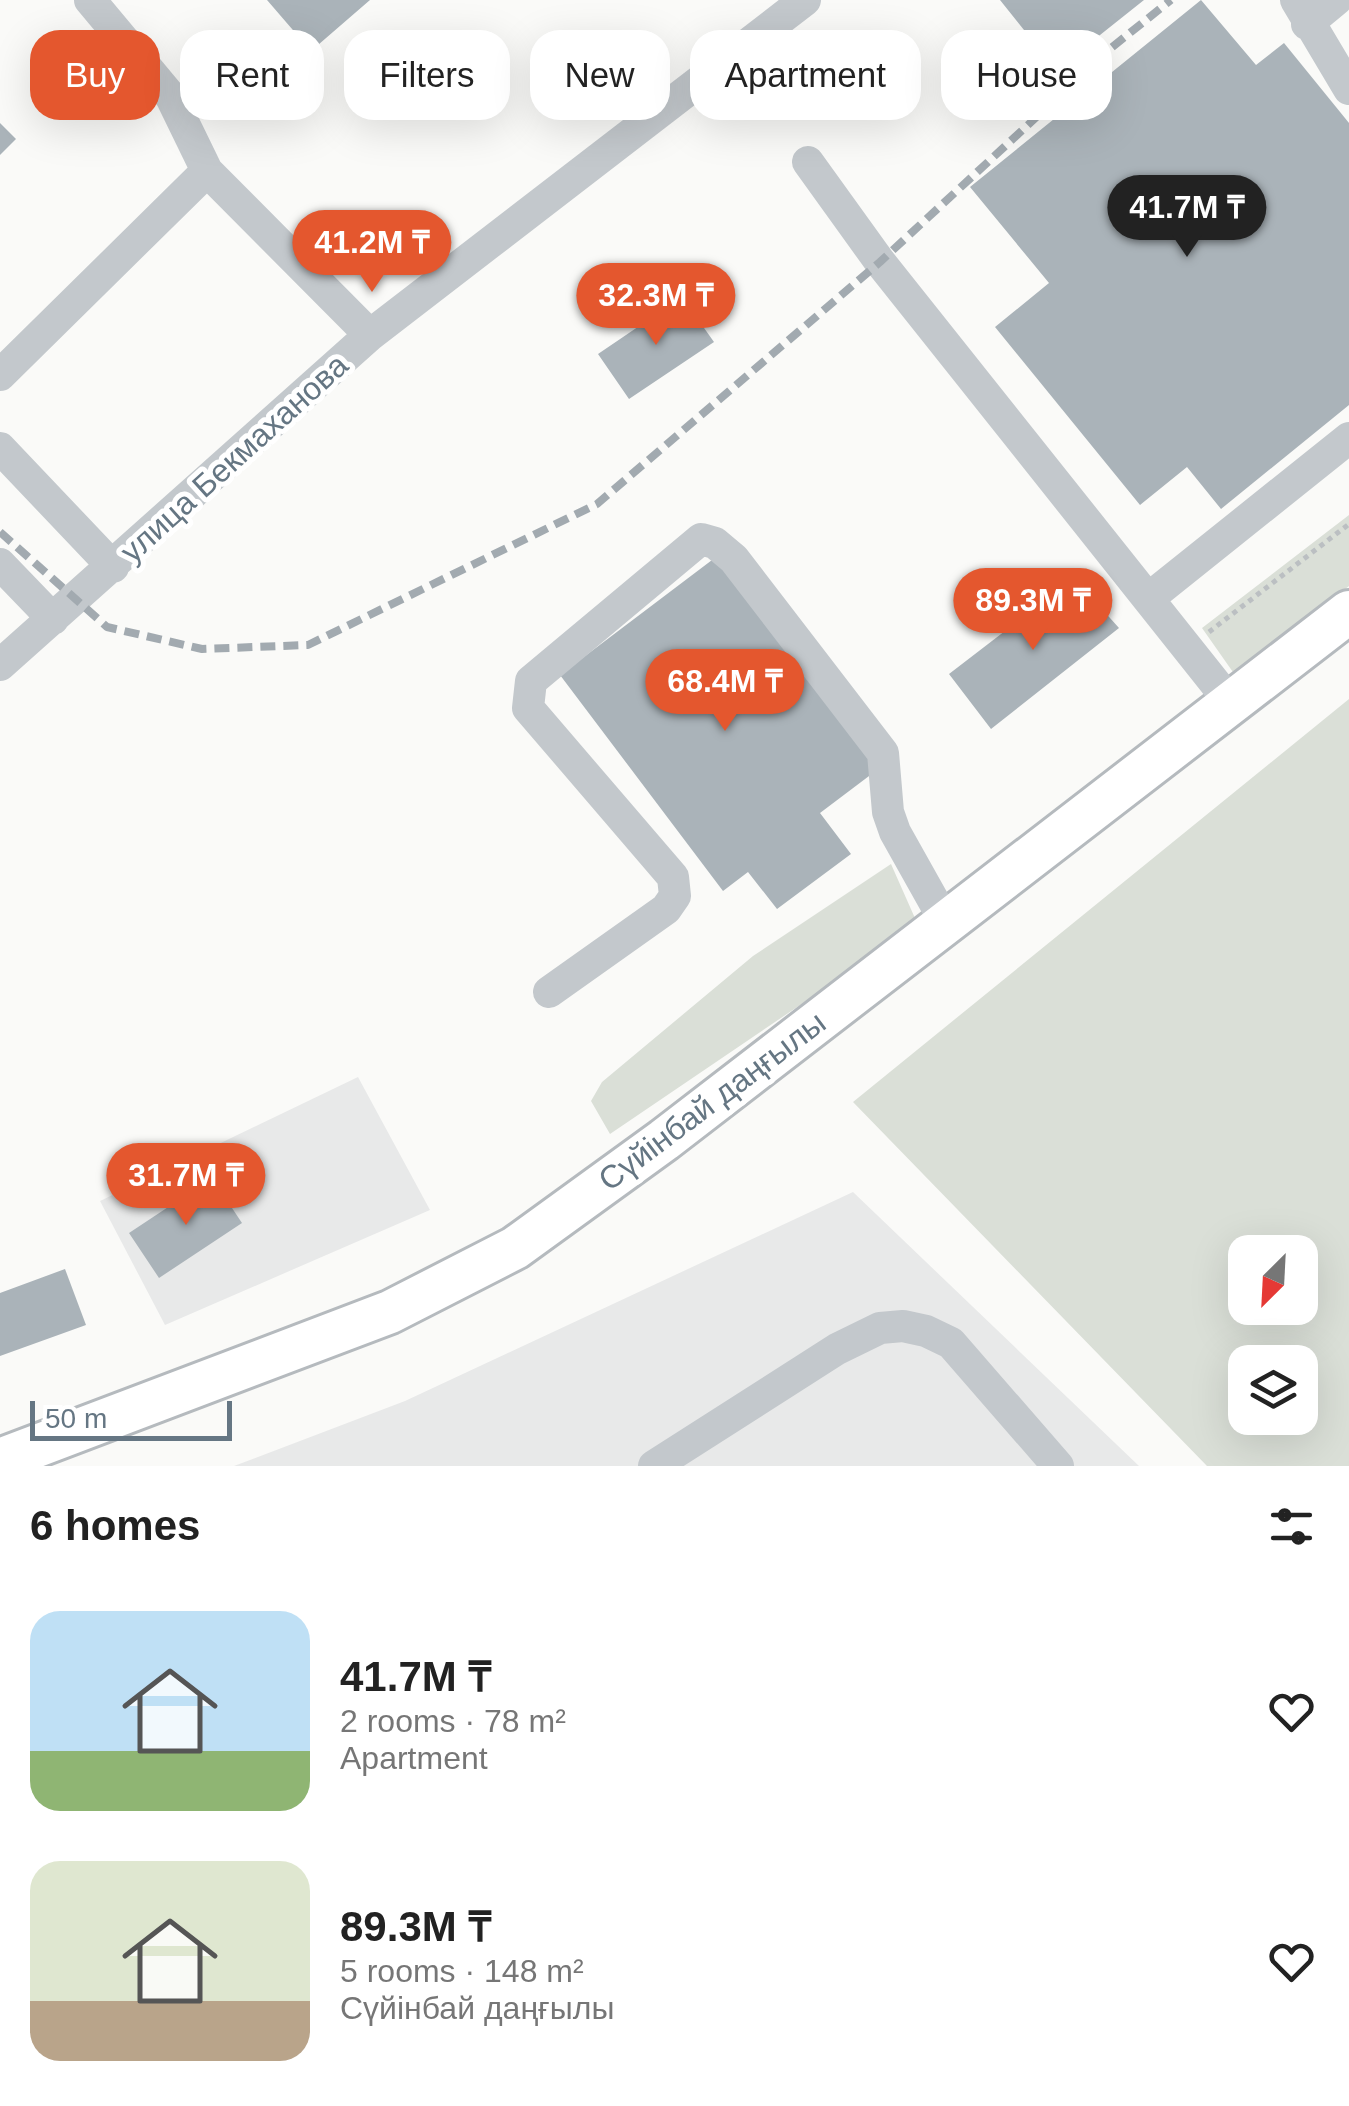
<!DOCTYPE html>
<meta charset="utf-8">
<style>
body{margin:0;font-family:Helvetica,sans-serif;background:#f2f2f2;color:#222;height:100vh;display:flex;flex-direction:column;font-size:38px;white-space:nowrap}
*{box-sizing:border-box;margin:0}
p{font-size:32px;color:#767676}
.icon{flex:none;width:55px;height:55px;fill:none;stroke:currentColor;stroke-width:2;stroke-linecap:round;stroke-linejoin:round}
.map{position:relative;height:1466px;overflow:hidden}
.sheet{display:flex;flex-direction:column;background:#fff;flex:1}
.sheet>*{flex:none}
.banner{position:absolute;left:30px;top:30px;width:1290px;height:90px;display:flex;gap:20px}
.needle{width:65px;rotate:204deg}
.controls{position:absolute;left:1228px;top:1235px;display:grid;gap:20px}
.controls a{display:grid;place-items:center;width:90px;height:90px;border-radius:20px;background:#fff;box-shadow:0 10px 40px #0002;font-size:50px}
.scale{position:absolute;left:30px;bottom:25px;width:202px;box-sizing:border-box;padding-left:10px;border:5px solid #657683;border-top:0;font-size:28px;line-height:35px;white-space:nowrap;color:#657683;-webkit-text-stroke:8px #fff;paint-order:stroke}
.price{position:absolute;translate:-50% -85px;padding:0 22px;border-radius:35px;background:#e4572e;color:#fff;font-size:32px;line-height:65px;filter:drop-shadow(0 2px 5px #0008)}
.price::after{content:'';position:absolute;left:50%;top:60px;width:30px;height:22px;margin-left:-15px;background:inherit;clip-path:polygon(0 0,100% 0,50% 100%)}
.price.selected{background:#222;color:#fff}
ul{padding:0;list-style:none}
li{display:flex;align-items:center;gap:30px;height:250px;padding:0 30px}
li span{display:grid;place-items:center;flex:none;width:280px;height:200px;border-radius:30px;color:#555}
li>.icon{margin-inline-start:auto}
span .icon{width:120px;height:120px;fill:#fffc;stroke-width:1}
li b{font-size:42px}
h2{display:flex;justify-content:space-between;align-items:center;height:120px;padding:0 30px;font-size:42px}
.chip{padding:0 35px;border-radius:30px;background:#fff;box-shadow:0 10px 40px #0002;font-size:35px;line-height:90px}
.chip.selected{background:#e4572e;color:#fff}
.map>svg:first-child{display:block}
</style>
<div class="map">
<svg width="1349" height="1466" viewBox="0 0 1349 1466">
<rect width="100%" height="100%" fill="#fafaf8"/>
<path fill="#e8e9e9" d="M358 1077 430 1210 165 1325 100 1201Z
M853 1192 1139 1466H234L405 1401Z"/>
<path fill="#dadfd7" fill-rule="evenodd" d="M1349 515V586L1235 675 1202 628Z
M1349 699V1466H1207L853 1102ZM1300 1252V1308H1245V1252ZM1300 1362V1418H1245V1362Z
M891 864 918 925 610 1134 591 1101 602 1082 753 956Z"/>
<path fill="#aab3b9" d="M267 0H370L311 51Z
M1000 0H1144L1056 70Z
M1201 0 1256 65 1284 43 1349 123V405L1221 509 1187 467 1140 505 995 327 1049 283 970 187Z
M0 123 16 139 0 155Z
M682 297 714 342 629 399 598 354Z
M716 557 877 770 820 813 851 854 777 909 748 872 723 891 560 675Z
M1074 578 1119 628 991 729 949 674Z
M212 1178 242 1223 159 1278 129 1233Z
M65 1269 86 1325 0 1356V1293Z"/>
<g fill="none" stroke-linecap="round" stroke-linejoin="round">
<defs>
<path id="major" d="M0 1460 390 1312 515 1248 664 1140 1349 612"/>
</defs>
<use href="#major" stroke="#b5babe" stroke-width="48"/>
<path stroke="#bbbfc2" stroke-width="5" stroke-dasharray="5 5" stroke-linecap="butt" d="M1209 632 1349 524"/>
<path stroke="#c3c8cc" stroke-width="32" d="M90 0 171 97 207 171 370 335
M1296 0 1349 89
M1307 24 1336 0
M808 162 880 262 1231 703
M0 375 207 171
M0 448 113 567
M0 564 53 619
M1149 598 1349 438
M0 665 370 335 805 0
M549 992 666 909 675 896 673 877 528 708 531 681 701 539 715 543 734 559 883 753 888 812 895 832 946 923
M654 1466 837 1349 880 1328 903 1326 926 1331 951 1343 1058 1466"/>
<use href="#major" stroke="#fff" stroke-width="42"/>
<path stroke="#a2aab0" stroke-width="8" stroke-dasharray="15 8" stroke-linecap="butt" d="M0 532 107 627 202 649 308 645 597 504 880 262 1111 48 1171 0"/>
</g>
<g text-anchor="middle" stroke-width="10" stroke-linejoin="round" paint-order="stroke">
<g font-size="32" fill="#657683" stroke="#fff">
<text transform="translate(234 458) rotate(-42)" y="11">улица Бекмаханова</text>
<text transform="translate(712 1101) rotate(-37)" y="11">Сүйінбай даңғылы</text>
</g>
</g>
</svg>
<div class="controls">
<a><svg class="needle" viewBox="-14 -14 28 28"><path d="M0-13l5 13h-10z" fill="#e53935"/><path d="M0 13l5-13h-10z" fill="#767676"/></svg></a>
<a><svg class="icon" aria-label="layers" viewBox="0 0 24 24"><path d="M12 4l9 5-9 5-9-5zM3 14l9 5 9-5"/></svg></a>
</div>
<div class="scale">50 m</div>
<b class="price selected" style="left:1187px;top:260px">41.7M ₸</b>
<b class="price" style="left:372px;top:295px">41.2M ₸</b>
<b class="price" style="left:656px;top:348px">32.3M ₸</b>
<b class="price" style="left:1033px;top:653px">89.3M ₸</b>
<b class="price" style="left:725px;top:734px">68.4M ₸</b>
<b class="price" style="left:186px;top:1228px">31.7M ₸</b>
<div class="banner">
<a class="chip selected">Buy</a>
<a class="chip">Rent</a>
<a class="chip">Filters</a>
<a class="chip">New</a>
<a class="chip">Apartment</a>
<a class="chip">House</a>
</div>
</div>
<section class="sheet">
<h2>6 homes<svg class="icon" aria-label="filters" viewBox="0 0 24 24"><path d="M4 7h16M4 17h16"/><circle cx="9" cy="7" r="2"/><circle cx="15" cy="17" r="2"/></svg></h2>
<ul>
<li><span style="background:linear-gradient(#bfe0f5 70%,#8fb573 0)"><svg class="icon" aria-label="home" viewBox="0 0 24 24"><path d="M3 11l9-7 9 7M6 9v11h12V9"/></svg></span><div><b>41.7M ₸</b><p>2 rooms · 78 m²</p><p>Apartment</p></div><svg class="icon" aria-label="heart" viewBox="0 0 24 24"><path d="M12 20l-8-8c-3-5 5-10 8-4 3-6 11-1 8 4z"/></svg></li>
<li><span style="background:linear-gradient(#dfe7d0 70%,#b9a48a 0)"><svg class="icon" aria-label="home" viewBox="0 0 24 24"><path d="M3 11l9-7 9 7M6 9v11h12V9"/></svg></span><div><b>89.3M ₸</b><p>5 rooms · 148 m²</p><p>Сүйінбай даңғылы</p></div><svg class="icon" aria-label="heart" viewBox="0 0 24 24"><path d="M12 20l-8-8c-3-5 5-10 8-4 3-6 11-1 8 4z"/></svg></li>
</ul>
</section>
